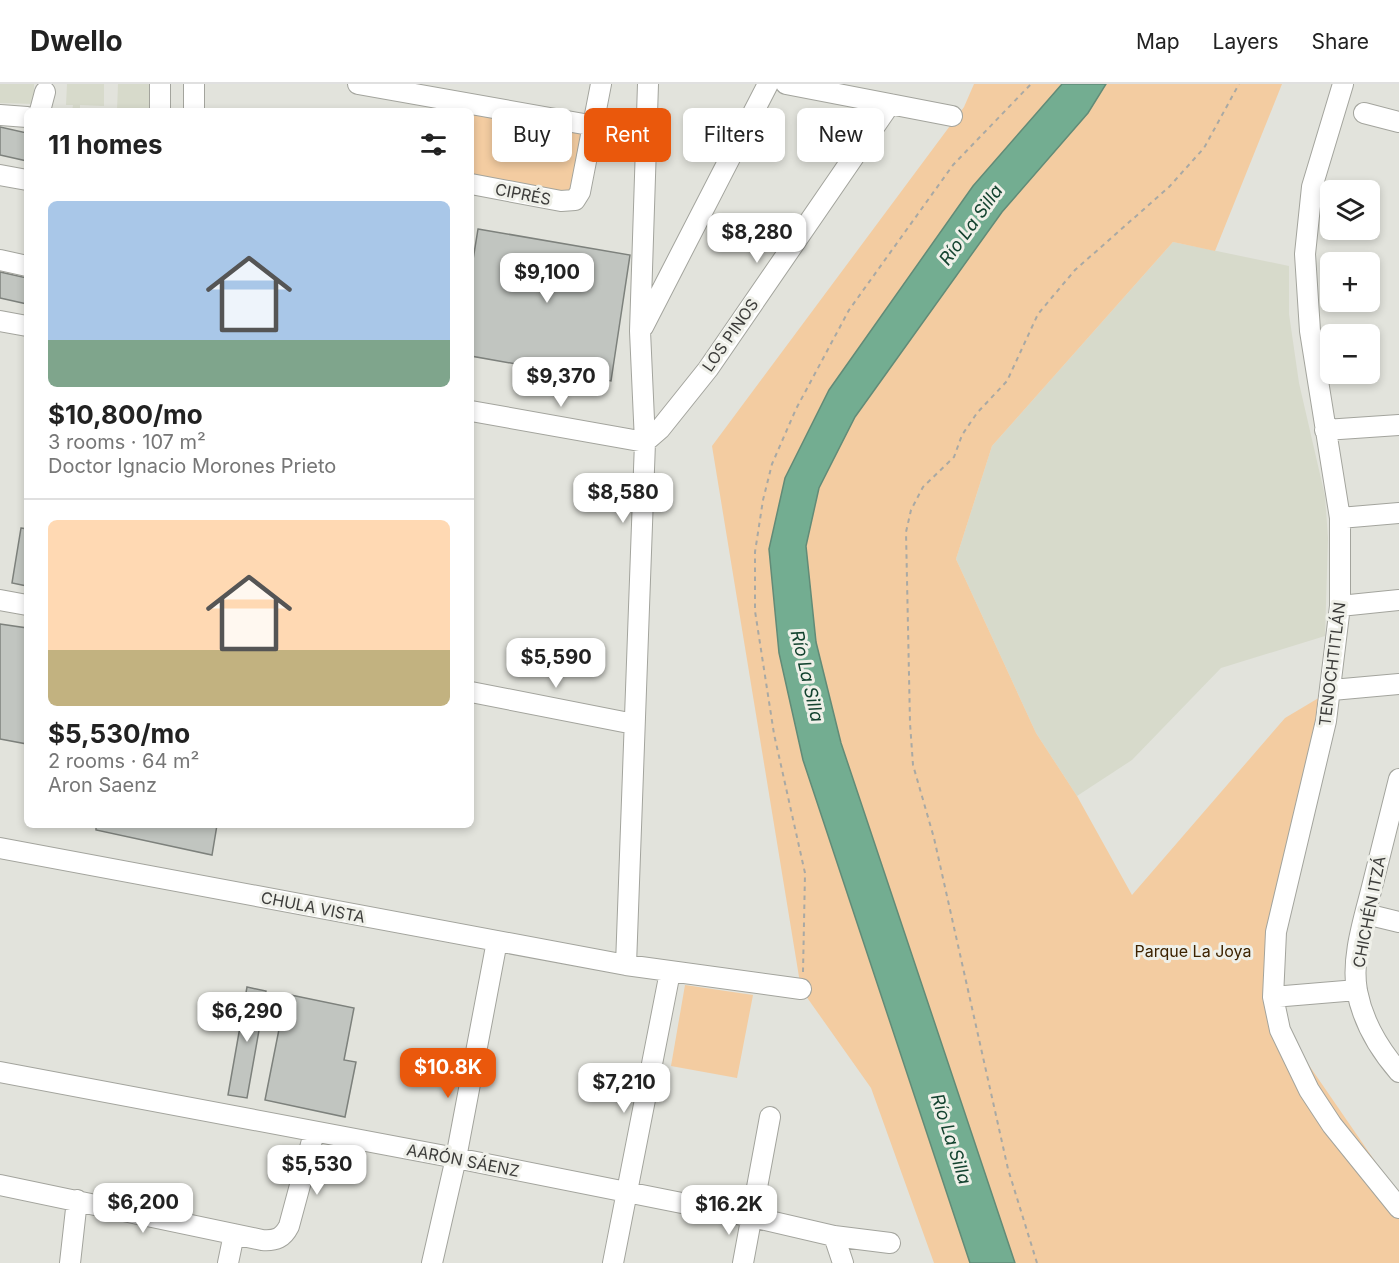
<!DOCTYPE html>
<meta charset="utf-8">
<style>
body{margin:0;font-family:Inter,sans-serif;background:#f2f2f2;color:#222;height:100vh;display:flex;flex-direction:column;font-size:22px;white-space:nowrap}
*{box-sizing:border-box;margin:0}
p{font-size:20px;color:#767676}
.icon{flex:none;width:33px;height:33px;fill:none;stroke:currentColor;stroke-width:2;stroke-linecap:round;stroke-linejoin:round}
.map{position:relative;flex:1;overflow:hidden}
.panel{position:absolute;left:24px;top:24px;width:450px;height:720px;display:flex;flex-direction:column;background:#fff;border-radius:9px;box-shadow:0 3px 9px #0003}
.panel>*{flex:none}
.top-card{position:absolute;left:492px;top:24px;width:570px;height:54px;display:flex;gap:12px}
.buttons{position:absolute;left:1320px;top:96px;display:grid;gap:12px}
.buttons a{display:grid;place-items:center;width:60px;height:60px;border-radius:9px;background:#fff;box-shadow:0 3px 9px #0003;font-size:30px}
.price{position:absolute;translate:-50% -51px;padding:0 14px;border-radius:12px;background:#fff;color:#222;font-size:20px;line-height:39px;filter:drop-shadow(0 2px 3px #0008)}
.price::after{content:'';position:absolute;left:50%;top:36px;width:18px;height:14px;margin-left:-9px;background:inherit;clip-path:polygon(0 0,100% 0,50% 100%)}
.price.selected{background:#ea580c;color:#fff}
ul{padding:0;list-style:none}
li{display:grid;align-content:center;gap:12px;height:318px;padding:0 24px}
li+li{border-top:2px solid #e0e0e0}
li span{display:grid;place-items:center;height:186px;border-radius:9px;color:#555}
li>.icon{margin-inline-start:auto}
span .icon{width:108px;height:108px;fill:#fffc;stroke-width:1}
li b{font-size:26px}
h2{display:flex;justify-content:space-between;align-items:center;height:72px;padding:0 24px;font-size:26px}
.pill{padding:0 21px;border-radius:9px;background:#fff;box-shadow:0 3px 9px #0003;font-size:21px;line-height:54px}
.pill.selected{background:#ea580c;color:#fff}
header{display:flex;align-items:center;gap:36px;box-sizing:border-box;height:84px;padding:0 30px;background:#fff;border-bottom:2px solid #e0e0e0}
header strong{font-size:28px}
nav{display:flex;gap:33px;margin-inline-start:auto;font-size:21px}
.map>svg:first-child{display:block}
</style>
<header>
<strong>Dwello</strong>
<nav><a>Map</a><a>Layers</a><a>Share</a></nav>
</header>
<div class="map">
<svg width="1399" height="1179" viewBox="0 0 1399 1179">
<rect width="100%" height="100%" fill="#e2e3dc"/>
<path fill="#d7dacb" d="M0 0H34V20L0 19Z
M67 0H104V22L80 21V27H72L73 21H66Z
M118 0H153L152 27H117Z
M1173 158 1289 182V230L1299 299 1325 412 1328 454 1325 552 1221 584 1132 676 1077 712 1036 649 956 475 992 362Z"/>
<path fill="#f3cca1" d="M974 0H1282L1215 167 1173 158 992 362 956 475 1036 649 1077 712 1132 811 1285 634 1332 606 1281 826 1275 932 1399 1112V1179H934L871 1004 801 905 712 362 964 23Z
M471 27 587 45 576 113 471 90Z
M685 901 753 911 737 994 671 982Z"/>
<path fill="#73ad91" stroke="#628b77" stroke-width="1.5" d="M1062 0H1106L1088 29 1002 128 855 333 819 404 806 462 816 558 841 659 1015 1179H970L803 676 779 569 769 465 785 394 829 306 973 102Z"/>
<path fill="#c1c5c0" stroke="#7d817c" stroke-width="1.5" d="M0 43 27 49V77L0 71Z
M478 145 630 171 611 297 471 272V188Z
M0 188 27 194V220L0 214Z
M21 444 27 445V502L12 499Z
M0 540 27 544V660L0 655Z
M96 741H217L212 771 96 746Z
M247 903 266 907 247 1014 228 1011Z
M286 910 354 924 344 976 356 978 345 1033 265 1016Z"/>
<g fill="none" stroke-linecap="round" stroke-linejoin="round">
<defs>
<path id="minor" d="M358 0 646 51
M786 0 952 32
M1343 0 1312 103 1305 170 1310 247 1340 434V522L1326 637 1276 848 1273 913 1280 946 1309 1006 1332 1041 1399 1124
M40 27 45 8
M160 27V0
M194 27V0
M1364 29 1399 38
M0 31 27 33
M0 91 27 96
M471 100 561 117 575 116 580 108 601 0
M0 176 27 182
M0 237 27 242
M643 243 768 0
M471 327 645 358 660 345 708 285 890 20
M1325 346 1399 341
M1340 434 1399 429
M0 516 27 521
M1340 522 1399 516
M1332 606 1399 600
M471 608 634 640
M1399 695C1390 731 1381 767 1372 803 1364 835 1351 874 1357 907 1363 938 1379 965 1399 988
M0 764 626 881 801 905
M1366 830 1399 838
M626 881 645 358 640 247 648 0
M1273 913 1357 906
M0 988 456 1074 752 1133 834 1152 890 1159
M0 1101 262 1156C276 1157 283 1154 289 1142L314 1049
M834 1152 843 1179
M70 1179 77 1116
M228 1179 234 1150
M432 1179 456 1074 497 857
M613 1179 670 888
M743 1179 770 1033"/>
</defs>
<use href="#minor" stroke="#a3a49d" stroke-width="22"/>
<path stroke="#a9a9a4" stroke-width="2" stroke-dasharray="4.5 4.5" stroke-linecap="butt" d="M803 888 805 789 774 650 755 527V468L763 416 772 380 796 325 849 226 953 81 1031 0
M1037 1179 1008 1085 934 754 913 681 910 639 906 448 911 426 923 403 954 373 962 351 977 329 1007 297 1038 230 1075 186 1169 103 1204 64 1239 0"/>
<use href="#minor" stroke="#fff" stroke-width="20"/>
</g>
<g text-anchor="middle" stroke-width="6" stroke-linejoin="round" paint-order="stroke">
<g font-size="16" fill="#3c3c3a" stroke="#eff0e9">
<text transform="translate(523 110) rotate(11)" y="6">CIPRÉS</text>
<text transform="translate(730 251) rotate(-55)" y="6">LOS PINOS</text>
<text transform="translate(1332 580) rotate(-83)" y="6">TENOCHTITLÁN</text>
<text transform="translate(313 823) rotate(11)" y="6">CHULA VISTA</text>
<text transform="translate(1369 828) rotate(-79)" y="6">CHICHÉN ITZÁ</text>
<text transform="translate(463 1076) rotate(11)" y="6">AARÓN SÁENZ</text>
</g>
<g font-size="16" fill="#3d2300" stroke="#eff0e9">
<text x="1193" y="873">Parque La Joya</text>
</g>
<g font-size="18" font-style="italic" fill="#13432f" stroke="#eff0e9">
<text transform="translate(971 141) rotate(-54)" y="6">Río La Silla</text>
<text transform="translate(807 592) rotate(77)" y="6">Río La Silla</text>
<text transform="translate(951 1055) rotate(72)" y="6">Río La Silla</text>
</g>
</g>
</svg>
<div class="buttons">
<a><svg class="icon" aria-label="layers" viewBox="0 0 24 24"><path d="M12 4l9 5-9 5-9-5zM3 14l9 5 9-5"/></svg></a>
<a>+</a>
<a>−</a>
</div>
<b class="price" style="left:757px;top:180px">$8,280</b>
<b class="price" style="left:547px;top:220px">$9,100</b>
<b class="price" style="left:561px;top:324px">$9,370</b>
<b class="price" style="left:623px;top:440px">$8,580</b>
<b class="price" style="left:556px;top:605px">$5,590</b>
<b class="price" style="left:247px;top:959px">$6,290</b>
<b class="price selected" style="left:448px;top:1015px">$10.8K</b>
<b class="price" style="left:624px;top:1030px">$7,210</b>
<b class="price" style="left:317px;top:1112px">$5,530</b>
<b class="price" style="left:143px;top:1150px">$6,200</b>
<b class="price" style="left:729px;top:1152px">$16.2K</b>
<div class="top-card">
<a class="pill">Buy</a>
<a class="pill selected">Rent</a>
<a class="pill">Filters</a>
<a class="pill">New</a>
</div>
<section class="panel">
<h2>11 homes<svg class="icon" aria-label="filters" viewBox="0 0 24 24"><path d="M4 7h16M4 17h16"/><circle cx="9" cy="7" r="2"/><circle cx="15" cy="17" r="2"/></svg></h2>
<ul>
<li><span style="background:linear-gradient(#a9c7e8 75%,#7fa58c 0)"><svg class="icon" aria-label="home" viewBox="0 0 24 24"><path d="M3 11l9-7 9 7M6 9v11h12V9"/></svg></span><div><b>$10,800/mo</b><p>3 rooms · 107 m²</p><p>Doctor Ignacio Morones Prieto</p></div></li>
<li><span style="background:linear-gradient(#ffd9b3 70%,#c2b280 0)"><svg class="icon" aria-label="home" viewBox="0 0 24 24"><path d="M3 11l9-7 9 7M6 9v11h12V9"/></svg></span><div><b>$5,530/mo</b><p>2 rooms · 64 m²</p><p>Aron Saenz</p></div></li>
</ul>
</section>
</div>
